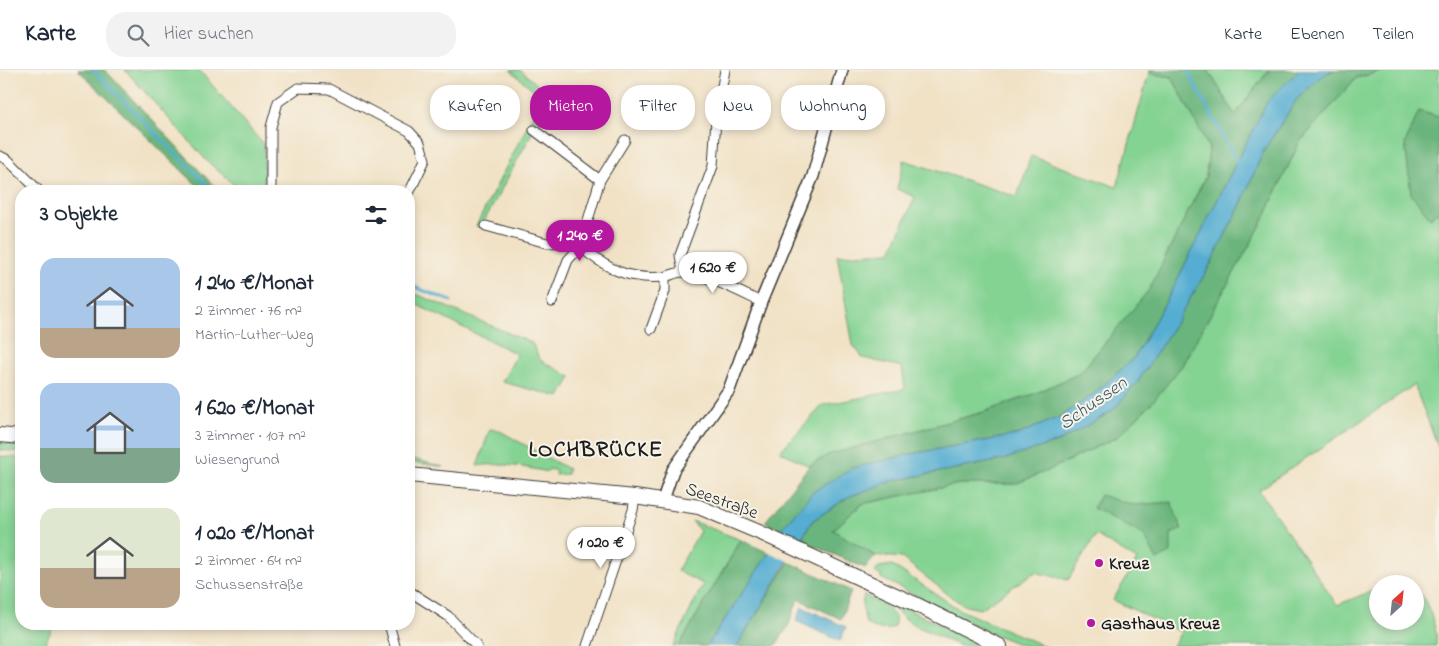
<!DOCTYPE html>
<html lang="de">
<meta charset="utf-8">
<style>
body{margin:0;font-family:"Indie Flower",sans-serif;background:#f2f2f3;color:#1f2937;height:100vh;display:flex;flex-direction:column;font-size:19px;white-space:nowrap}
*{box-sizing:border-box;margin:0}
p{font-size:16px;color:#747a83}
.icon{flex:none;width:28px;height:28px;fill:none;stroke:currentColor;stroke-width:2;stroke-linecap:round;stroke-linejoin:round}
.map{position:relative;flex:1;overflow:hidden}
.drawer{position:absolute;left:15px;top:115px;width:400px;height:445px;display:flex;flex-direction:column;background:#fff;border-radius:20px;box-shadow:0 2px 8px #0003}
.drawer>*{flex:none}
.guide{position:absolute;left:430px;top:15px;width:475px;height:45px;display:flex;gap:10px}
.needle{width:32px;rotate:27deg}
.fabs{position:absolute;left:1369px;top:505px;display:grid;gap:10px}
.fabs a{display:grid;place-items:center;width:55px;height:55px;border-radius:50%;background:#fff;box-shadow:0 2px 8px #0003;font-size:25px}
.price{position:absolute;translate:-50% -42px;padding:0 11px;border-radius:18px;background:#fff;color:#222;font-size:16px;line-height:32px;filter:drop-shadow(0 1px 2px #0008)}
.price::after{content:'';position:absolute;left:50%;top:30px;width:15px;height:11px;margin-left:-8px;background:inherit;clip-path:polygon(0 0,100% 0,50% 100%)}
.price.on{background:#b5179e;color:#fff}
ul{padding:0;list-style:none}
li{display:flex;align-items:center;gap:15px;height:125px;padding:0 25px}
li span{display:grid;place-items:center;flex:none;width:140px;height:100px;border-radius:15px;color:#555}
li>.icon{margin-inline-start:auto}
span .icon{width:60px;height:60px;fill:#fffc;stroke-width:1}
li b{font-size:21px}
h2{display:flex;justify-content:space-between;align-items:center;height:60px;padding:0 25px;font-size:21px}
.chip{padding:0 18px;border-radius:20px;background:#fff;box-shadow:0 2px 8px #0003;font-size:18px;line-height:45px}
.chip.on{background:#b5179e;color:#fff}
header{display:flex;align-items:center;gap:30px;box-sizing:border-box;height:70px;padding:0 25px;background:#fff;border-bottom:1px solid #e0e1e3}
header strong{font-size:24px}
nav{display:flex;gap:28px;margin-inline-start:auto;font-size:18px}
.search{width:350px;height:45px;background:#f2f2f3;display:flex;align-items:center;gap:12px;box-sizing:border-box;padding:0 18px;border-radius:20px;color:#747a83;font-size:19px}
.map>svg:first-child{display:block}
</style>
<header>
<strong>Karte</strong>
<div class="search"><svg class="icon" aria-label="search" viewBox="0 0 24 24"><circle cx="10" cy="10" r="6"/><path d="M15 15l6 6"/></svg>Hier suchen</div>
<nav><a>Karte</a><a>Ebenen</a><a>Teilen</a></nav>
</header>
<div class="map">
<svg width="1439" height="576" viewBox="0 0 1439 576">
<rect width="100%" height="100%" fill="#f7f3e8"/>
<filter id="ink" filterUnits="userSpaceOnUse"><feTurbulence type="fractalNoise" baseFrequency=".02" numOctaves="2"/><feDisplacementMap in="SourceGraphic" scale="10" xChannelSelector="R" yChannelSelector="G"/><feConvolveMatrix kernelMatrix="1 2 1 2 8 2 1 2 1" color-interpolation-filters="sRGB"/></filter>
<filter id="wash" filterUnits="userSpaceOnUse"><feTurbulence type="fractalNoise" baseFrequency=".0096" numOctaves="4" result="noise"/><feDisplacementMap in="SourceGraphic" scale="20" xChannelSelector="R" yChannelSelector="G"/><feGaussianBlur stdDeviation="1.12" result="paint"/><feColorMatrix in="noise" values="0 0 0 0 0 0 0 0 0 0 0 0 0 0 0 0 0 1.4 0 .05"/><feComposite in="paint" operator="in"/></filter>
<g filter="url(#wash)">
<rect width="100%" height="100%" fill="#f1e2c6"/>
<path fill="#84d393" stroke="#507858" d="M125 0H199L264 75V121H241L207 91Z
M510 0H520L561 35 538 52 481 157 476 156 542 27Z
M1208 0H1269L1235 45Z
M1387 0H1439V47L1419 41 1430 148 1439 141V379L1414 315 1259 420 1337 535 1377 519 1378 551H1415V526L1416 528 1422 525C1429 538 1439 561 1436 576H1173L1181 562 1113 530 1137 490 1096 465 1068 510 1035 502 980 539 966 536 954 529 902 488 871 485 833 460 862 434 959 414H1015L1047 401 1117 367 1181 297 1262 153 1299 73 1356 8Z
M1149 3 1172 7 1209 78 1206 106 1149 220 1080 303 1034 324 984 342 828 385 809 396 780 381 823 335 905 319 902 297 863 288 853 275 837 185 891 182 915 127 897 119 904 90 1017 127 1031 86 1117 117Z
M409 221 532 273 540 290 571 307 560 327 502 312 517 284 409 231Z
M490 359 500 361 568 399 567 404 555 405 556 401 549 399 548 402C524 397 501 392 477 396Z
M0 373 21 375V382L0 380Z
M0 386 21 388V554H55L43 576H0Z
M409 388 444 397 409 392Z
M692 451 741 470 679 576H673L703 514 677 501 700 461Z
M892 495 960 540 1044 576H1024L991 563 881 508V506L875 502 879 497Z
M871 521 983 576H960L916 556 904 548 889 534 870 523Z
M864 525 886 536 895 547C898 566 876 559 866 554L862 534Z"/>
<path fill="#6bb57d" stroke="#44684c" d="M78 0H105L214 116 210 121H203Z
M1150 0H1208L1235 45 1269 0H1299L1267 33 1170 224 1134 288 1094 324 1060 347 1017 365 911 384 781 460 765 452 809 396 828 385 984 342 1034 324 1080 303 1149 220 1206 106 1209 78 1172 7 1149 3Z
M1334 0H1387L1356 8 1299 73 1262 153 1181 297 1151 334 1117 367 1047 401 1015 414H959L862 434 833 460 876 486 865 498 801 470 812 451 848 427 891 411 1002 390 1060 371 1112 341 1137 313 1167 267 1209 197 1240 136 1264 80 1296 30 1320 7Z
M1419 41 1439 47V141L1430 148 1411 124 1405 73Z
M1100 425 1133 435 1171 432 1182 459 1171 464V482L1157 490 1144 465 1093 438Z
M741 470 769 483 707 576H679Z
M789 492 851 521 841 549 798 529 788 557 775 576H737Z"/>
<path fill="#55aed2" stroke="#386577" d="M1299 0H1334L1320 7 1296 30 1264 80 1240 136 1209 197 1167 267 1137 313 1112 341 1060 371 1002 390 891 411 848 427 812 451 737 576H707L769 483 781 459 813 422 852 398 911 384 1017 365 1060 347 1094 324 1134 288 1170 224 1267 32Z
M802 537 846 557 840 571 796 551Z"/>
<path fill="#f1e2c6" d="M778 461 803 472 792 493 767 481Z"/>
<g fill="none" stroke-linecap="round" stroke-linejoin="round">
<path stroke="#55aed2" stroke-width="3" d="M93 0 213 121
M1187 0 1238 94
M409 215 451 231"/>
</g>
</g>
<g filter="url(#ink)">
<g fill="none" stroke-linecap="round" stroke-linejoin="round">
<defs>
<path id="minor" d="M534 60 600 110
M625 70 600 110 580 177C608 199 627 210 664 207 670 206 676 202 683 202 700 201 744 224 761 232
M0 86 8 90 39 121
M271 121V57L278 32 298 18 329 19 409 61 420 73 425 90 409 123
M486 156 547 173 566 172 580 177 568 190 552 232
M683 202 680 185 713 96 716 48 725 0
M651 259 665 221V207
M409 521 448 546 477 576
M389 554 395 576
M587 576 633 440 635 427"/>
<path id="tertiary" d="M663 430 673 400 729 320 761 232 813 106 842 0"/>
<path id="primary" d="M0 365 21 367
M409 405 635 427 699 437 761 463 913 533 1000 576"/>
</defs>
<use href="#minor" stroke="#3c3a36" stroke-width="11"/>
<use href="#tertiary" stroke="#3c3a36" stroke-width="14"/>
<use href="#primary" stroke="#3c3a36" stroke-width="16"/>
<use href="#minor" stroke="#fff" stroke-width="9"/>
<use href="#tertiary" stroke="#fff" stroke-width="11"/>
<use href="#primary" stroke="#fff" stroke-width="14"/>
</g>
</g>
<g fill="#b5179e" stroke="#f7f3e8" stroke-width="2">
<circle cx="1099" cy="493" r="5"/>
<circle cx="1091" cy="553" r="5"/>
</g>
<g text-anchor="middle" stroke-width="4" stroke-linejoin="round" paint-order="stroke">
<g font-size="18" fill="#1c1c1c" stroke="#f7f3e8">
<text transform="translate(722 430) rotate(20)" y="6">Seestraße</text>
</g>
<g font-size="18" font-weight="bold" fill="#1c1c1c" stroke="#f7f3e8" text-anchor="start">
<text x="1109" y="499">Kreuz</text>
<text x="1101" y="559">Gasthaus Kreuz</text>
</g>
<g font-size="19" font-style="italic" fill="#335665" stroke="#f7f3e8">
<text transform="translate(1092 332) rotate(-35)" y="7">Schussen</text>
</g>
<g font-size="22" font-weight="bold" letter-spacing="1" fill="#1c1c1c" stroke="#f7f3e8">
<text x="596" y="386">LOCHBRÜCKE</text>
</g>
</g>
</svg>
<div class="fabs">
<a><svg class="needle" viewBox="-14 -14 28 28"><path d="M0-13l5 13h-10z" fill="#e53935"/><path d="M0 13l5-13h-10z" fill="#747a83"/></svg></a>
</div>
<b class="price on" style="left:580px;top:192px">1 240 €</b>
<b class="price" style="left:713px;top:224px">1 620 €</b>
<b class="price" style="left:601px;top:499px">1 020 €</b>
<div class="guide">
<a class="chip">Kaufen</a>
<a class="chip on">Mieten</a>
<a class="chip">Filter</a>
<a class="chip">Neu</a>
<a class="chip">Wohnung</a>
</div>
<section class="drawer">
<h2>3 Objekte<svg class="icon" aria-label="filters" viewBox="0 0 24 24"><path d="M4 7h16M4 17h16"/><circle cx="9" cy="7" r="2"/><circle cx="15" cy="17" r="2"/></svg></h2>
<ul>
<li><span style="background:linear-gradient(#a9c7e8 70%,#b9a48a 0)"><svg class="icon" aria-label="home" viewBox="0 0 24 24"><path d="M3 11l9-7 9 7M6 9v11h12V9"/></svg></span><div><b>1 240 €/Monat</b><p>2 Zimmer · 76 m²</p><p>Martin-Luther-Weg</p></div></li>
<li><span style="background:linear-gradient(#a9c7e8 65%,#7fa58c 0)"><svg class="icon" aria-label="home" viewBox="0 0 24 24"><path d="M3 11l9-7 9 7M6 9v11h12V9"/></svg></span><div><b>1 620 €/Monat</b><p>3 Zimmer · 107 m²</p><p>Wiesengrund</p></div></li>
<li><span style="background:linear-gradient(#dfe7d0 60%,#b9a48a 0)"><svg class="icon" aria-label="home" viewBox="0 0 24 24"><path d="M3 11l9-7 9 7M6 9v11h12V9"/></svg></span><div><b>1 020 €/Monat</b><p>2 Zimmer · 64 m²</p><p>Schussenstraße</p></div></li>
</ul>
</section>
</div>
